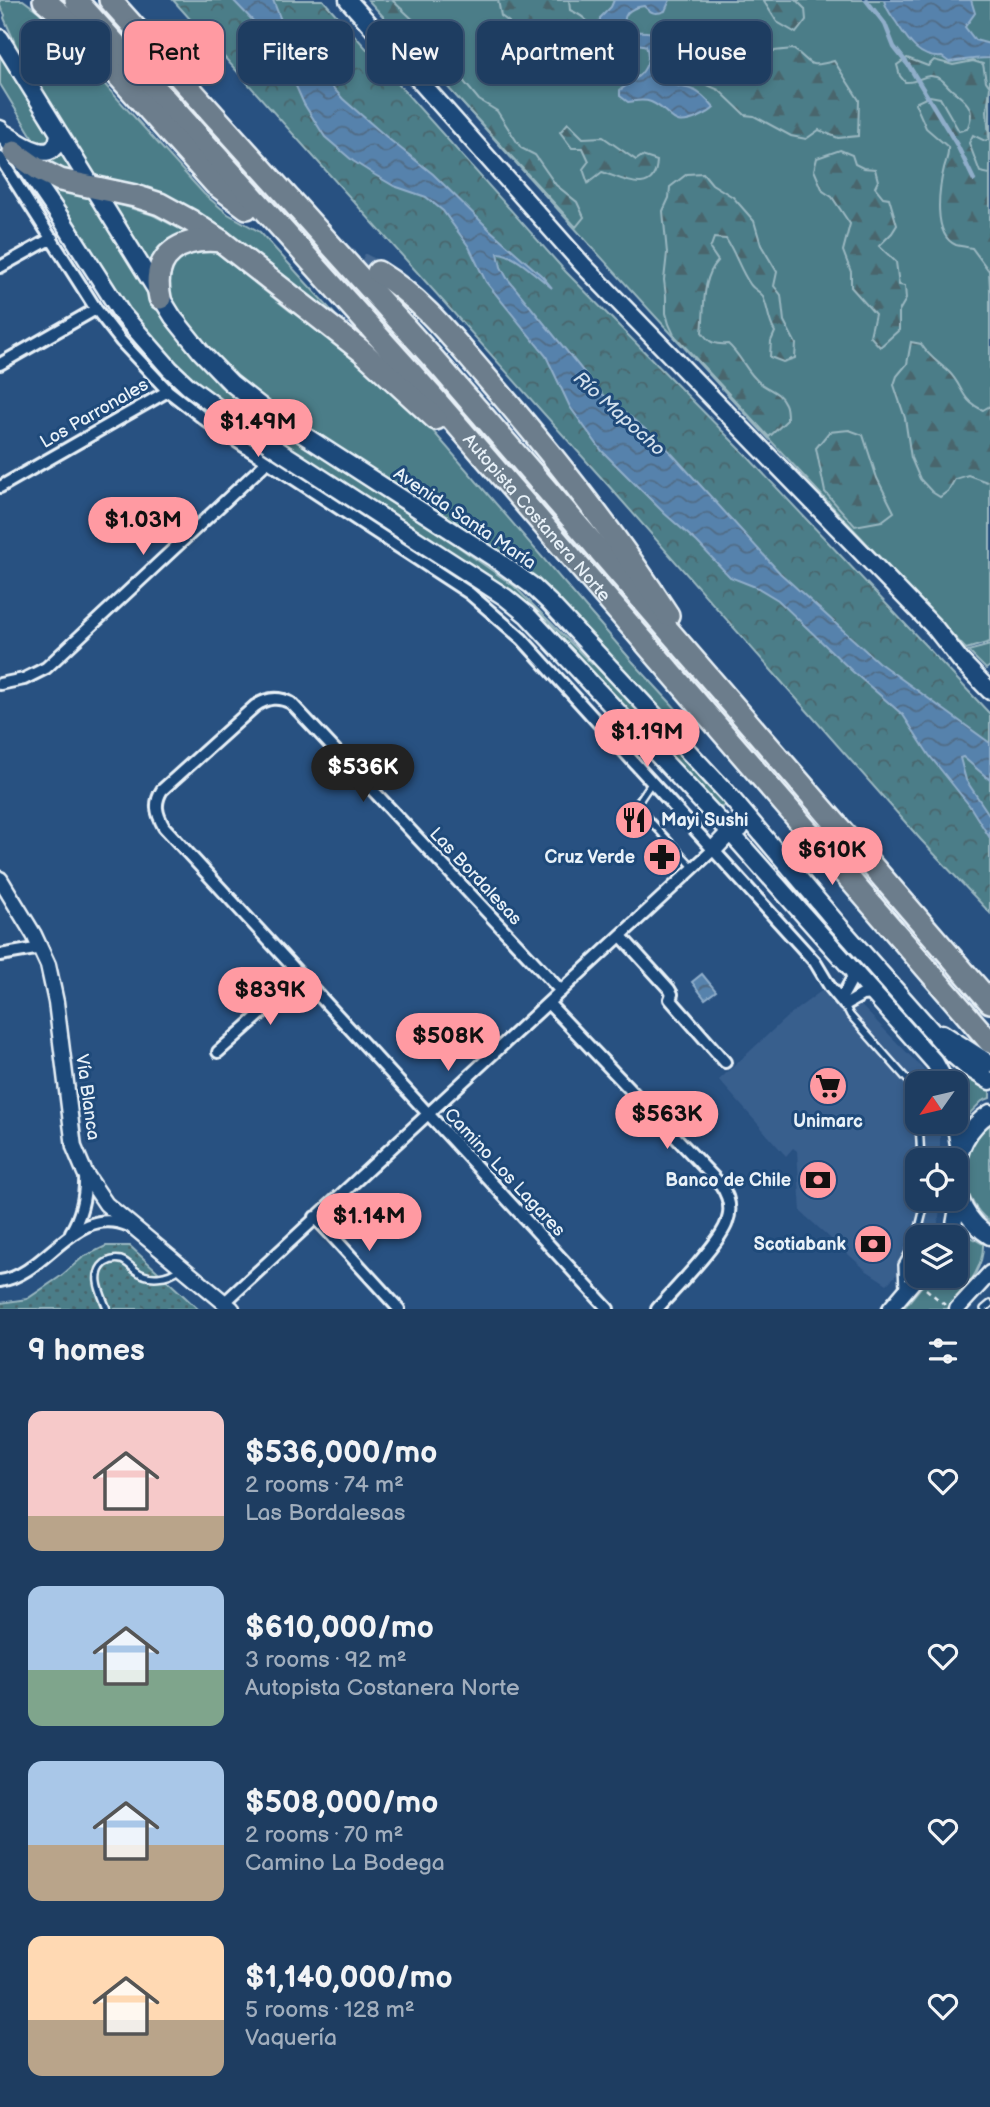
<!DOCTYPE html>
<meta charset="utf-8">
<style>
body{margin:0;font-family:"Balsamiq Sans",sans-serif;background:#264467;color:#f1f3f6;height:100vh;display:flex;flex-direction:column;font-size:26px;white-space:nowrap}
*{box-sizing:border-box;margin:0}
p{font-size:23px;color:#a1aebd}
.icon{flex:none;width:38px;height:38px;fill:none;stroke:currentColor;stroke-width:2;stroke-linecap:round;stroke-linejoin:round}
.map{position:relative;height:1309px;overflow:hidden}
.sheet{display:flex;flex-direction:column;background:#1e3d61;flex:1}
.sheet>*{flex:none}
.guide{position:absolute;left:21px;top:21px;width:948px;height:63px;display:flex;gap:14px}
.needle{width:46px;rotate:236deg}
.fabs{position:absolute;left:905px;top:1071px;display:grid;gap:14px}
.fabs a{display:grid;place-items:center;width:63px;height:63px;border-radius:14px;background:#1e3d61;box-shadow:0 4px 10px #0003,0 0 0 2px #3c5676;font-size:35px}
.price{position:absolute;translate:-50% -60px;padding:0 16px;border-radius:24px;background:#ff9aa2;color:#111;font-size:23px;line-height:46px;filter:drop-shadow(0 2px 4px #0008)}
.price::after{content:'';position:absolute;left:50%;top:42px;width:21px;height:16px;margin-left:-10px;background:inherit;clip-path:polygon(0 0,100% 0,50% 100%)}
.price.active{background:#222;color:#fff}
ul{padding:0;list-style:none}
li{display:flex;align-items:center;gap:21px;height:175px;padding:0 28px}
li span{display:grid;place-items:center;flex:none;width:196px;height:140px;border-radius:14px;color:#555}
li>.icon{margin-inline-start:auto}
span .icon{width:84px;height:84px;fill:#fffc;stroke-width:1}
li b{font-size:30px}
h2{display:flex;justify-content:space-between;align-items:center;height:84px;padding:0 28px;font-size:30px}
.pill{padding:0 24px;border-radius:14px;background:#1e3d61;box-shadow:0 4px 10px #0003,0 0 0 2px #3c5676;font-size:24px;line-height:63px}
.pill.active{background:#ff9aa2;color:#111}
.map>svg:first-child{display:block}
</style>
<div class="map">
<svg width="990" height="1309" viewBox="0 0 990 1309">
<defs>
<pattern id="forest-firs" width="22" height="20" patternUnits="userSpaceOnUse" patternTransform="scale(1.75)"><rect width="22" height="20" fill="#4c7d88"/><path d="M5 1l3.5 6h-7zM16 11l3.5 6h-7z" fill="#49656c"/></pattern>
<pattern id="park-crowns" width="20" height="18" patternUnits="userSpaceOnUse" patternTransform="scale(1.75)"><rect width="20" height="18" fill="#4c7d88"/><path d="M2 6a3 3 0 1 1 6 0M12 15a3 3 0 1 1 6 0" fill="none" stroke="#49656c"/></pattern>
<pattern id="garden-dots" width="8" height="8" patternUnits="userSpaceOnUse" patternTransform="scale(1.75)"><rect width="8" height="8" fill="#4c7d88"/><path d="M2 2h.1M6 6h.1" fill="none" stroke="#49656c" stroke-width="1.8" stroke-linecap="round"/></pattern>
<pattern id="water-waves" width="16" height="10" patternUnits="userSpaceOnUse" patternTransform="scale(1.75)"><rect width="16" height="10" fill="#5682ac"/><path d="M0 5q4-4 8 0t8 0" fill="none" stroke="#506b85"/></pattern>
</defs>
<rect width="100%" height="100%" fill="#285181"/>
<filter id="ink" filterUnits="userSpaceOnUse"><feTurbulence type="fractalNoise" baseFrequency=".0143" numOctaves="2"/><feDisplacementMap in="SourceGraphic" scale="14" xChannelSelector="R" yChannelSelector="G"/><feConvolveMatrix kernelMatrix="1 2 1 2 8 2 1 2 1" color-interpolation-filters="sRGB"/></filter>
<g filter="url(#ink)">
<path fill="#395e8d" d="M836 980 922 1068 933 1083H917V1122H940V1160H917V1199H942L936 1234 933 1237H917V1255L887 1284 867 1271 801 1212 797 1151 793 1148 786 1156 719 1080 789 1015Z"/>
<path fill="#4c7d88" stroke="#9ab7c0" stroke-width="2" d="M0 0H23L39 12 204 194 228 214 260 232 348 329 214 227 95 179 22 59 4 18 5 15 0 6Z
M372 0H990V642L966 649C765 435 564 222 372 0Z
M0 54 51 138 47 141 36 143 0 84Z
M62 150 76 175 65 173 42 159 57 155Z
M48 187 88 198 169 327 220 386 264 420 453 543 514 586 592 664 594 663 725 805 719 809 551 626 533 610 254 426 191 380 138 324Z
M114 203 153 215 186 232V235L152 270 112 207Z
M206 249 216 252 290 311 330 333 407 401 632 661 679 712 673 722 557 598 513 563 272 406 232 373 207 349 171 301 168 289 171 268 178 258 188 251Z
M990 645V666L986 669 968 651Z
M963 1075 990 1091V1098L982 1101 965 1118 964 1096 959 1078Z
M990 1122V1222C956 1196 958 1148 990 1122Z
M969 1236 983 1244C984 1272 963 1289 947 1309H903L930 1276H956V1241Z"/>
<path fill="url(#forest-firs)" stroke="#9ab7c0" stroke-width="2" d="M368 0H392L422 28 440 40 465 83 479 100 497 111 521 148 535 155 556 185 577 202 584 217 576 227Z
M498 0H569L570 10C585 17 593 22 589 40L571 36 558 26 528 31 526 35 528 45 521 53 510 52 509 22 501 16Z
M763 0H796L805 9 806 20 796 33 777 22Z
M793 49C813 62 804 69 834 61L859 100 858 136 838 138 819 130 806 139 791 136 754 116 745 115 719 90 696 80 686 70 693 64 709 68 723 67 732 79 745 82 754 76 757 56 774 51Z
M907 58 928 66 934 60 953 65 973 61 983 64 986 81 990 87 987 111 989 139 985 141 973 135 969 143 980 172 990 174V290L989 271 972 248C967 247 961 246 956 245 932 235 939 188 944 168 946 160 949 156 948 147L926 128 915 103 930 96 940 98 959 131 967 129C978 106 964 101 950 88 944 82 941 77 931 76 922 75 918 83 905 82L900 76 897 65Z
M568 123 583 138 603 137 636 160 642 156 657 161C655 198 623 179 602 172L588 183 583 169 589 161 583 148H572L560 132Z
M840 150 852 155 855 164 863 168 875 169 878 181 875 187 883 197 889 198 897 225 892 233 879 246 896 262 899 285 905 286 906 299 899 311V330L880 347 870 336 875 314 851 287V272L843 251 850 224 832 197 823 191 814 170 817 158Z
M703 173 712 184 733 197 754 221 761 245 777 272 774 286 781 295 784 321 796 344 795 358 783 362 770 357 771 341 775 332C767 319 769 308 762 295 759 291 753 289 750 284 740 270 736 254 726 239L714 238 710 249 718 261C701 279 705 309 702 332 709 343 715 345 728 344 741 355 746 372 760 383 769 390 780 392 785 404 787 408 787 415 787 420L769 437 674 335 669 324 666 313V296L664 280 667 253 663 211 669 198 670 187 687 174Z
M911 342 921 344C929 357 938 362 949 372 964 387 960 400 983 410L990 406V480L987 482 968 475 955 479 948 491 940 497 932 492 920 479 911 458 905 418 894 385 897 376 907 364Z
M849 430 863 435 877 478 894 512 882 521 855 526 825 492 816 448 829 432Z"/>
<path fill="url(#park-crowns)" stroke="#9ab7c0" stroke-width="2" d="M173 0H323L566 272 744 453 990 714V913L921 840 615 493Z"/>
<path fill="url(#garden-dots)" stroke="#9ab7c0" stroke-width="2" d="M106 1246H130L198 1309H0V1303L27 1299 61 1276 83 1257Z"/>
<path fill="url(#water-waves)" stroke="#90aeca" stroke-width="2" d="M233 0H273L284 28 296 46 343 99 390 140 433 174 490 230 542 276 552 288C539 278 514 253 498 253L501 267 507 278 600 392 663 444 780 573 878 662 990 743V780L963 757 960 758 966 780 990 816V838L969 805 929 755 903 715 852 671 778 600 758 588 730 577 697 542 665 514 602 451 570 407 546 356 486 282 469 247 443 211 426 197 394 186 375 175 353 161 325 137 304 104 286 64 258 26Z
M614 0H670L665 11C655 15 651 13 644 6 629 8 620 15 627 30 636 34 651 29 659 36 667 44 656 62 668 79 675 88 683 86 693 90 700 92 709 102 714 108 709 113 706 114 699 117 669 130 674 112 651 102 643 99 636 101 628 102L620 96V90C636 79 654 69 646 46 627 38 597 62 600 18L611 7Z
M884 0H971L975 13 965 27 975 40 990 44V58C975 58 964 60 949 62L942 57C920 59 909 42 898 25 893 17 886 10 884 0Z
M702 974 716 991 705 999 692 982Z"/>
<g fill="none" stroke-linecap="round" stroke-linejoin="round">
<path stroke="#90aeca" stroke-width="4.5" d="M866 0 885 24 894 47 909 66 957 145 974 180"/>
<path stroke="#456993" stroke-width="21" stroke-dasharray="21 10" stroke-linecap="butt" d="M277 222 378 272"/>
<defs>
<path id="service" d="M652 782 637 804 640 810 694 868
M845 1005 850 1015 912 1085 917 1102
M919 1122 921 1160
M902 1265 917 1268
M903 1289 902 1265 916 1240 923 1212V1199
M107 1309C102 1295 90 1275 105 1263 110 1260 116 1259 121 1260 127 1262 130 1266 135 1270 148 1281 168 1278 181 1268
M984 1309 990 1304"/>
<path id="minor" d="M0 158 96 309 121 341 168 391 213 426 469 593 522 639 815 962 830 987 845 1005 862 995 873 994
M0 267 52 238
M0 364 96 309
M0 487 168 391
M0 684 24 679 46 668 267 462
M621 936 669 989 672 994 670 999 725 1062
M0 955 41 948
M561 991 291 703C278 696 267 698 255 706L162 790C154 803 156 813 164 827L608 1309
M841 999 852 979 851 968
M548 1003 721 1185C729 1197 732 1209 727 1222 721 1242 674 1290 657 1309
M218 1052 301 978
M315 1217 399 1309
M71 1232C82 1214 86 1196 85 1174
M0 1281C48 1274 75 1202 129 1226
M225 1302 714 849"/>
<path id="tertiary" d="M0 879 34 935 48 965 56 1002 74 1147 85 1173 106 1204 232 1309
M949 1237 954 1225 959 1197
M890 1309 918 1276
M957 1309 990 1273"/>
<path id="secondary" d="M348 0 583 265 935 628 961 661 990 691
M0 38 173 317 201 352 231 383 268 412 494 558 531 585 549 602 727 793 840 927 953 1055 967 1067 990 1081
M0 129 62 220 122 314 170 369 188 386 252 433 505 597 527 615 730 832 935 1063 946 1083
M6 134C21 144 56 169 59 133
M714 849 730 832 740 829
M942 1033 990 1064
M990 1113C946 1141 944 1208 990 1236
M955 1122 960 1150"/>
<g id="motorway">
<path d="M44 0 71 23 215 184 247 208"/>
<path id="s1" d="M76 0 433 397 990 1042"/>
<path d="M110 0 438 364 990 1002"/>
<path d="M14 152 38 169 60 180 135 196 160 204 191 221 221 241 363 352 436 419"/>
<path d="M378 272C421 298 453 339 485 376 551 452 613 530 668 615"/>
<path d="M160 298C150 253 183 237 221 241"/>
</g>
</defs>
<use href="#service" stroke="#e8f1f8" stroke-width="10"/>
<use href="#minor" stroke="#e8f1f8" stroke-width="16"/>
<use href="#tertiary" stroke="#e8f1f8" stroke-width="19"/>
<use href="#secondary" stroke="#e8f1f8" stroke-width="21"/>
<use href="#motorway" stroke="#e8f1f8" stroke-width="26"/>
<path stroke="#e8f1f8" stroke-width="2.5" stroke-dasharray="5 5" stroke-linecap="butt" d="M959 1107 966 1108 961 1083
M926 1289 945 1305"/>
<use href="#service" stroke="#1f4a7a" stroke-width="5"/>
<use href="#minor" stroke="#1f4a7a" stroke-width="10"/>
<use href="#tertiary" stroke="#1f4a7a" stroke-width="14"/>
<use href="#secondary" stroke="#1f4a7a" stroke-width="16"/>
<use href="#motorway" stroke="#6c7d8c" stroke-width="21"/>
</g>
</g>
<defs>
<symbol id="restaurant-disc" viewBox="-11 -11 22 22"><circle r="9.5" fill="#ff9aa2" stroke="#1f4a7a"/><path d="M-5-6h1v4h1v-4h1v4h1v-4h1v5L-1.5 .5V6h-2V.5L-5-1ZM5-6V6H3V1.5H1.5Q1.5-4 5-6Z" fill="#111"/></symbol>
<symbol id="pharmacy-disc" viewBox="-11 -11 22 22"><circle r="9.5" fill="#ff9aa2" stroke="#1f4a7a"/><path d="M-2-6h4v4h4v4h-4v4h-4v-4h-4v-4h4Z" fill="#111"/></symbol>
<symbol id="supermarket-disc" viewBox="-11 -11 22 22"><circle r="9.5" fill="#ff9aa2" stroke="#1f4a7a"/><path d="M-6-5.5h2.5l.6 2H6L4.5 2H-2.5L-4.4-4H-6ZM-1.5 3.2a1.3 1.3 0 1 0 .1 0ZM3 3.2a1.3 1.3 0 1 0 .1 0Z" fill="#111"/></symbol>
<symbol id="bank-disc" viewBox="-11 -11 22 22"><circle r="9.5" fill="#ff9aa2" stroke="#1f4a7a"/><path d="M-6-4H6V4H-6ZM0-2.3a2.3 2.3 0 1 0 0 4.6a2.3 2.3 0 1 0 0-4.6Z" fill="#111"/></symbol>
</defs>
<g fill-rule="evenodd">
<use href="#restaurant-disc" x="612" y="798" width="44" height="44"/>
<use href="#pharmacy-disc" x="640" y="835" width="44" height="44"/>
<use href="#supermarket-disc" x="806" y="1064" width="44" height="44"/>
<use href="#bank-disc" x="796" y="1158" width="44" height="44"/>
<use href="#bank-disc" x="851" y="1222" width="44" height="44"/>
</g>
<g text-anchor="middle" stroke-width="6" stroke-linejoin="round" paint-order="stroke">
<g font-size="18" fill="#e8f1f8" stroke="#1f4a7a">
<text transform="translate(94 413) rotate(-30)" y="6">Los Parronales</text>
<text dy="6" stroke="none"><textPath href="#s1" startOffset="693">Autopista Costanera Norte</textPath></text>
<text transform="translate(465 518) rotate(34)" y="6">Avenida Santa María</text>
<text transform="translate(476 876) rotate(47)" y="6">Las Bordalesas</text>
<text transform="translate(88 1097) rotate(82)" y="6">Vía Blanca</text>
<text transform="translate(505 1172) rotate(47)" y="6">Camino Los Lagares</text>
</g>
<g font-size="18" font-weight="bold" fill="#e8f1f8" stroke="#1f4a7a" text-anchor="end">
<text x="661" y="826" text-anchor="start">Mayi Sushi</text>
<text x="635" y="863">Cruz Verde</text>
<text x="828" y="1127" text-anchor="middle">Unimarc</text>
<text x="791" y="1186">Banco de Chile</text>
<text x="846" y="1250">Scotiabank</text>
</g>
<g font-size="19" font-style="italic" fill="#d2e0ed" stroke="#1f4a7a">
<text transform="translate(620 413) rotate(42)" y="7">Río Mapocho</text>
</g>
</g>
</svg>
<div class="fabs">
<a><svg class="needle" viewBox="-14 -14 28 28"><path d="M0-13l5 13h-10z" fill="#e53935"/><path d="M0 13l5-13h-10z" fill="#a1aebd"/></svg></a>
<a><svg class="icon" aria-label="locate" viewBox="0 0 24 24"><circle cx="12" cy="12" r="6"/><path d="M12 2v4M12 18v4M2 12h4M18 12h4"/></svg></a>
<a><svg class="icon" aria-label="layers" viewBox="0 0 24 24"><path d="M12 4l9 5-9 5-9-5zM3 14l9 5 9-5"/></svg></a>
</div>
<b class="price" style="left:258px;top:459px">$1.49M</b>
<b class="price" style="left:143px;top:557px">$1.03M</b>
<b class="price" style="left:647px;top:769px">$1.19M</b>
<b class="price active" style="left:363px;top:804px">$536K</b>
<b class="price" style="left:832px;top:887px">$610K</b>
<b class="price" style="left:270px;top:1027px">$839K</b>
<b class="price" style="left:448px;top:1073px">$508K</b>
<b class="price" style="left:667px;top:1151px">$563K</b>
<b class="price" style="left:369px;top:1253px">$1.14M</b>
<div class="guide">
<a class="pill">Buy</a>
<a class="pill active">Rent</a>
<a class="pill">Filters</a>
<a class="pill">New</a>
<a class="pill">Apartment</a>
<a class="pill">House</a>
</div>
</div>
<section class="sheet">
<h2>9 homes<svg class="icon" aria-label="filters" viewBox="0 0 24 24"><path d="M4 7h16M4 17h16"/><circle cx="9" cy="7" r="2"/><circle cx="15" cy="17" r="2"/></svg></h2>
<ul>
<li><span style="background:linear-gradient(#f6c9c9 75%,#b9a48a 0)"><svg class="icon" aria-label="home" viewBox="0 0 24 24"><path d="M3 11l9-7 9 7M6 9v11h12V9"/></svg></span><div><b>$536,000/mo</b><p>2 rooms · 74 m²</p><p>Las Bordalesas</p></div><svg class="icon" aria-label="heart" viewBox="0 0 24 24"><path d="M12 20l-8-8c-3-5 5-10 8-4 3-6 11-1 8 4z"/></svg></li>
<li><span style="background:linear-gradient(#a9c7e8 60%,#7fa58c 0)"><svg class="icon" aria-label="home" viewBox="0 0 24 24"><path d="M3 11l9-7 9 7M6 9v11h12V9"/></svg></span><div><b>$610,000/mo</b><p>3 rooms · 92 m²</p><p>Autopista Costanera Norte</p></div><svg class="icon" aria-label="heart" viewBox="0 0 24 24"><path d="M12 20l-8-8c-3-5 5-10 8-4 3-6 11-1 8 4z"/></svg></li>
<li><span style="background:linear-gradient(#a9c7e8 60%,#b9a48a 0)"><svg class="icon" aria-label="home" viewBox="0 0 24 24"><path d="M3 11l9-7 9 7M6 9v11h12V9"/></svg></span><div><b>$508,000/mo</b><p>2 rooms · 70 m²</p><p>Camino La Bodega</p></div><svg class="icon" aria-label="heart" viewBox="0 0 24 24"><path d="M12 20l-8-8c-3-5 5-10 8-4 3-6 11-1 8 4z"/></svg></li>
<li><span style="background:linear-gradient(#ffd9b3 60%,#b9a48a 0)"><svg class="icon" aria-label="home" viewBox="0 0 24 24"><path d="M3 11l9-7 9 7M6 9v11h12V9"/></svg></span><div><b>$1,140,000/mo</b><p>5 rooms · 128 m²</p><p>Vaquería</p></div><svg class="icon" aria-label="heart" viewBox="0 0 24 24"><path d="M12 20l-8-8c-3-5 5-10 8-4 3-6 11-1 8 4z"/></svg></li>
</ul>
</section>
